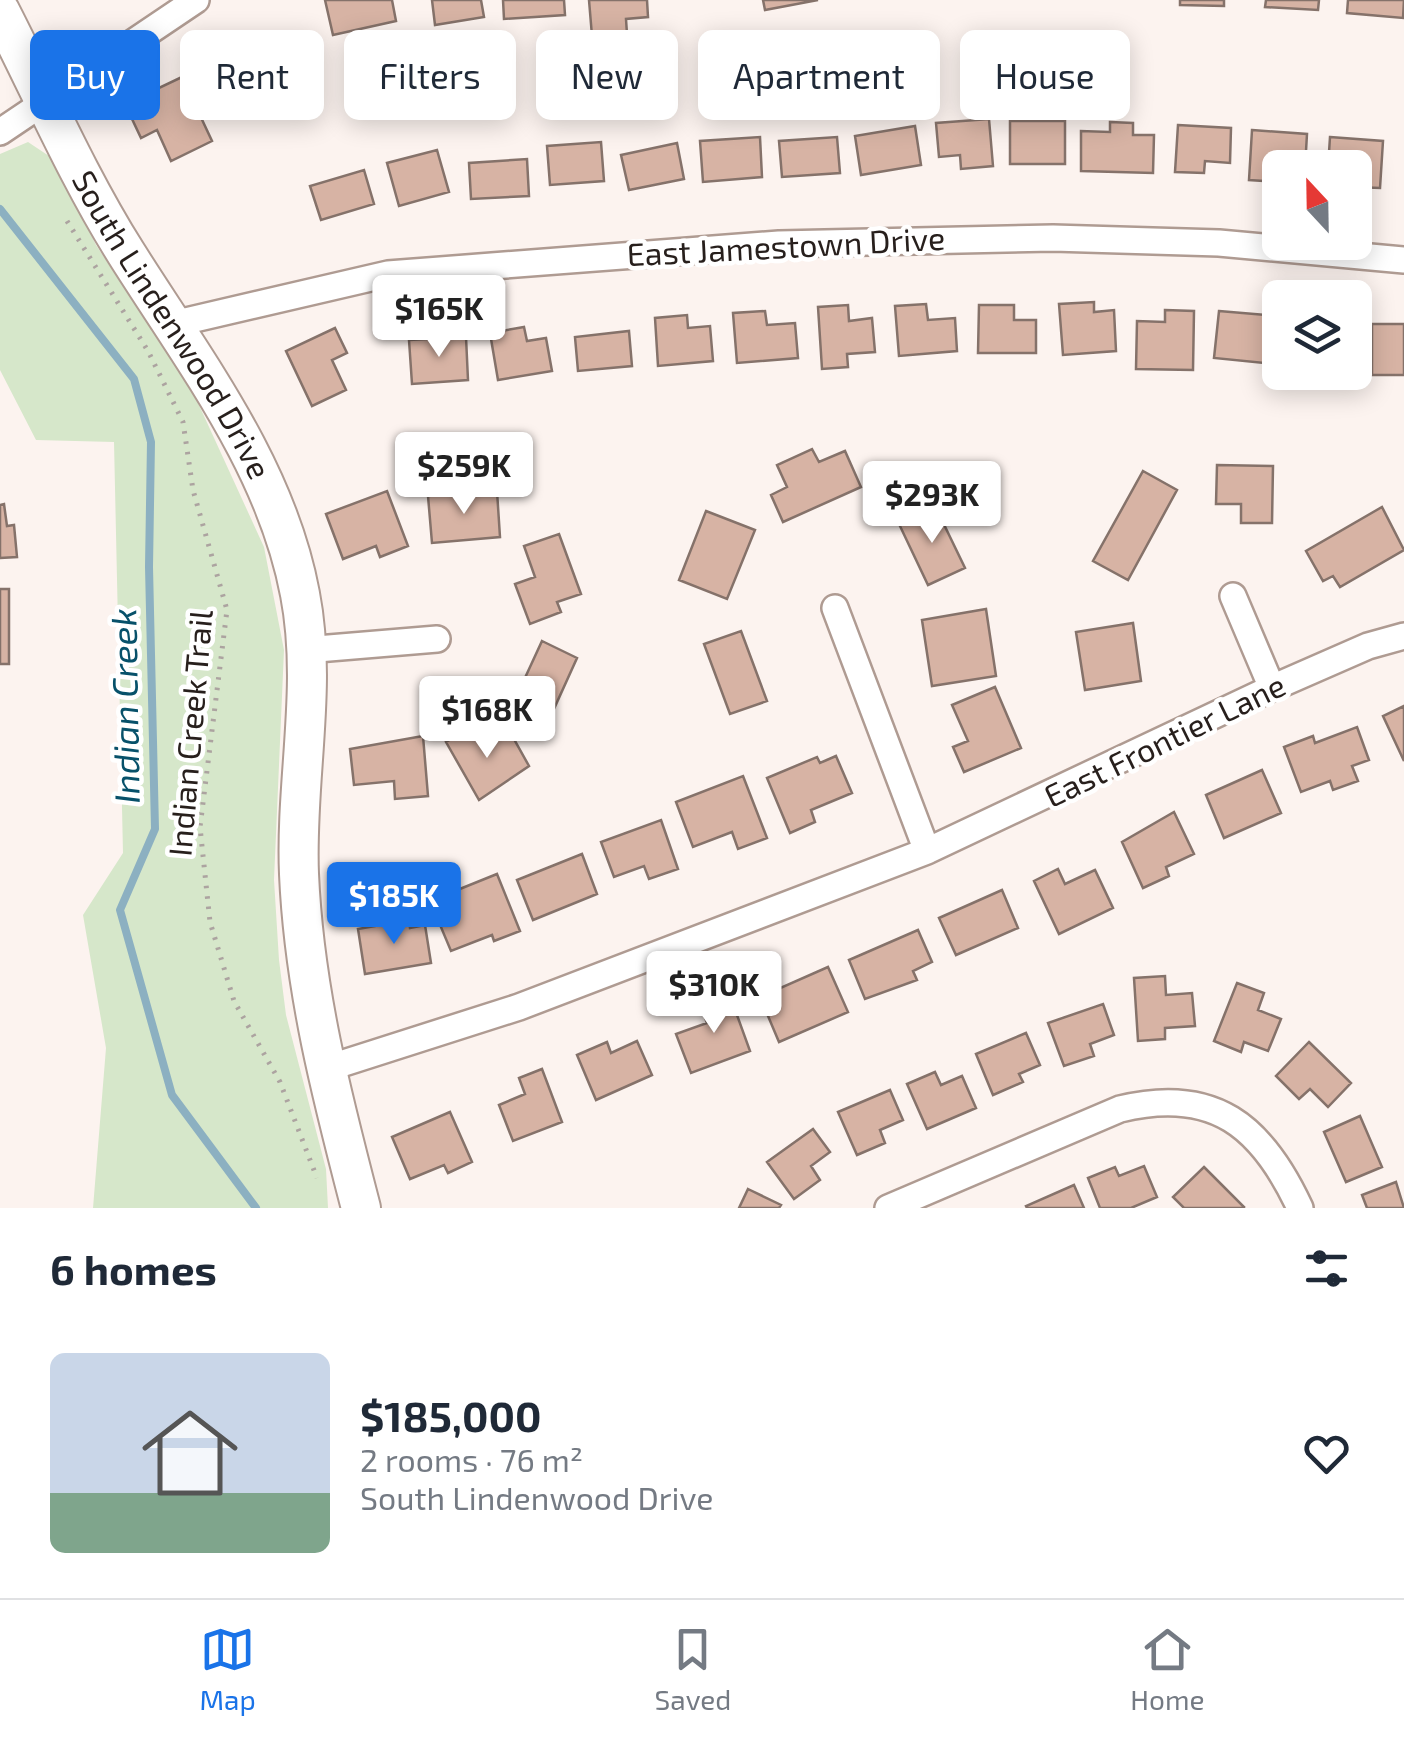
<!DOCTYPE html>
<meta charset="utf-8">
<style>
body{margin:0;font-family:"Exo 2",sans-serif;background:#f6f6f7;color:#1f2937;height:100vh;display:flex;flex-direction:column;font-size:38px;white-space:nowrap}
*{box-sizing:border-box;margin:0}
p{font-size:32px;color:#747a83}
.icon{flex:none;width:55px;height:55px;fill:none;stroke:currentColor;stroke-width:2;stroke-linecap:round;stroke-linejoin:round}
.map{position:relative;height:1208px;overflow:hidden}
.panel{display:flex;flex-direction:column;background:#fff;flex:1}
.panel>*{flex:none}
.banner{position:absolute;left:30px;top:30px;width:1345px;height:90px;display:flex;gap:20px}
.needle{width:65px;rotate:338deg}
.controls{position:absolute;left:1262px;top:150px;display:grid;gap:20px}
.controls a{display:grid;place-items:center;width:110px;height:110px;border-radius:15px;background:#fff;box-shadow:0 5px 25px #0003;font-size:50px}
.price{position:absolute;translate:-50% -85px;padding:0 22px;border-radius:10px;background:#fff;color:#222;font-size:32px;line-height:65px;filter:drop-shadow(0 2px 5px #0008)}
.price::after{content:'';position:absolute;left:50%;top:60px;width:30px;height:22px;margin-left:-15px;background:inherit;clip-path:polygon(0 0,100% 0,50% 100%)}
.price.selected{background:#1a73e8;color:#fff}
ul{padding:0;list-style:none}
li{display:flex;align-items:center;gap:30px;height:250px;padding:0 50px}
li span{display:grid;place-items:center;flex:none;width:280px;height:200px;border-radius:15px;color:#555}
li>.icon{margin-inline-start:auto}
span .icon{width:120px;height:120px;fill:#fffc;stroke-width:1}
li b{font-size:42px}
h2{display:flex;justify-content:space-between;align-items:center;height:120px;padding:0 50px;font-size:42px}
.pill{padding:0 35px;border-radius:15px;background:#fff;box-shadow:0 5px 25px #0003;font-size:35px;line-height:90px}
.pill.selected{background:#1a73e8;color:#fff}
.tab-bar{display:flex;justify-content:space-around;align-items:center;height:140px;border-top:2px solid #e0e1e3;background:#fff;font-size:28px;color:#747a83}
.tab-bar a{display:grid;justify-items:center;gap:5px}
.tab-bar .selected{color:#1a73e8}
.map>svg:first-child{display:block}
</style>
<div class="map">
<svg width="1404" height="1208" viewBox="0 0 1404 1208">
<rect width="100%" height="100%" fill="#fcf3ef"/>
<path fill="#d6e7ca" d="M28 142 55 160 96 245 193 392 264 547 284 650 274 880 279 960 286 1015 326 1169 328 1208H93L106 1048 83 915 123 853 114 442 36 440 0 370V154Z"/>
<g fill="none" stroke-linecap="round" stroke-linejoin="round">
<path stroke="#8cb0c1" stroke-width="8" d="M0 209 134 379 151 442 149 567 155 829 120 910 172 1095 256 1208"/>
</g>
<path fill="#d7b3a4" stroke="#85726a" stroke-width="2.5" d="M325 0H392L396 21 333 35Z
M432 0H481L484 17 435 25Z
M503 0H564L565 15 504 19Z
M589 0H647L648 17 626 19 627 34 592 36Z
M763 0H818L765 10Z
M1180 0H1224V6L1180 5Z
M1266 0H1319L1318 10 1265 7Z
M1348 0H1404L1403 18 1347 13Z
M305 39 318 67 257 95 238 53 263 42 269 55Z
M182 77 212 141 171 161 157 130 141 138 125 104Z
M989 119 993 166 961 169 960 155 939 157 936 123Z
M1010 121H1065V164H1010Z
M1110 122 1133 123V135H1154L1153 173 1081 171V131L1110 132Z
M1178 125 1231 128 1230 163 1205 161 1204 173 1175 172Z
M915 126 921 165 861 175 855 136Z
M1252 130 1307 134 1305 168H1280V182L1249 180Z
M760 137 762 177 703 182 700 141Z
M837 137 840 173 782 177 779 141Z
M1330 137 1383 141 1380 188 1355 187V168H1328Z
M601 142 604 181 550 185 547 146Z
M677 143 684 179 629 190 621 155Z
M437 150 449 192 399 206 387 163Z
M527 159 529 196 471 199 469 163Z
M364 170 374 204 321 220 310 186Z
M1094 302V312L1114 310 1116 351 1063 355 1059 304Z
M926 304 928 320 955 318 957 351 899 356 895 306Z
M848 305 849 321 872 318 875 352 847 354 848 367 822 369 818 307Z
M979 305H1014V320H1036V353H978Z
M1165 310 1194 311 1193 370 1136 369 1137 321 1165 322Z
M765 311 767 325 795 323 798 358 737 363 733 313Z
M1219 311 1279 316 1274 364 1214 358Z
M687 315 688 328 710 326 713 361 658 366 655 318Z
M1372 324H1404V375H1372Z
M524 327 527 341 546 338 552 371 498 380 490 333Z
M335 328 347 353 332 360 346 390 312 406 286 351Z
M629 331 632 366 578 371 575 337Z
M466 337 468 380 412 384 409 340Z
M812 449 819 462 845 451 861 487 783 522 771 495 787 487 777 465Z
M1217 465 1273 466 1272 523H1241V504H1216Z
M1143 471 1177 490 1128 580 1093 561Z
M387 491 408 546 380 557 376 546 343 559 326 514Z
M497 491 500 537 432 543 428 496Z
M4 504 7 526 14 525 17 557 0 558V505Z
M1382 507 1404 550 1340 587 1333 576 1323 581 1306 551Z
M936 508 965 568 928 585 899 524Z
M706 511 755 530 727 599 679 580Z
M559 534 581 594 557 602 561 612 530 624 515 584 535 577 524 546Z
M0 589H9V664H0Z
M986 609 996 676 932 686 922 620Z
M1133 623 1141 681 1085 690 1076 632Z
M741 631 767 701 730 714 704 644Z
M542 641 577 658 548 722 512 706Z
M995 687 1021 748 964 772 953 747 968 741 952 705Z
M1404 706V761L1383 716Z
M472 727 484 747 510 732 529 766 479 800 446 742Z
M1357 727 1369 760 1352 766 1358 781 1333 790 1330 781 1301 792 1284 747 1313 736 1315 743Z
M423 736 428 796 395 799 394 781 354 785 350 749Z
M836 756 852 793 811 810 815 822 790 833 767 778 817 757 820 763Z
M1262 770 1281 813 1224 838 1206 795Z
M743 776 767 838 738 849 732 832 693 847 676 802Z
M1174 812 1194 854 1166 867 1169 876 1143 888 1122 842Z
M661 820 678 869 649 879 644 866 614 877 601 842Z
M582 854 597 894 533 920 517 880Z
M1058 869 1065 884 1095 870 1113 908 1059 934 1034 881Z
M497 874 520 931 494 941 492 935 451 951 430 901Z
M1002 890 1018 928 956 955 939 918Z
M409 920 410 928 425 925 431 963 365 974 358 929Z
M918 930 932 962 913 971 917 980 865 999 849 960Z
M828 967 848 1012 779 1042 760 997Z
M1165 976 1166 995 1192 993 1195 1026 1165 1028V1039L1138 1041 1134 978Z
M1237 983 1264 993 1258 1010 1281 1019 1268 1051 1244 1042 1241 1052 1214 1041Z
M729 993 750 1051 691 1073 676 1034 707 1023 700 1004Z
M1103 1004 1114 1035 1090 1044 1094 1056 1064 1066 1048 1023Z
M1026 1033 1040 1065 1019 1074 1023 1082 993 1095 976 1054Z
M637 1041 652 1075 596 1100 577 1055 607 1042 611 1053Z
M1309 1042 1351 1083 1328 1107 1310 1089 1299 1099 1276 1076Z
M542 1069 562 1122 513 1141 499 1105 525 1094 519 1078Z
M935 1072 941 1085 962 1076 976 1108 927 1129 907 1084Z
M890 1090 903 1120 880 1130 885 1143 857 1155 838 1112Z
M450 1112 472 1162 448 1173 444 1165 410 1179 392 1137Z
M1360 1116 1382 1167 1346 1182 1324 1132Z
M813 1129 830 1152 811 1166 820 1180 794 1199 767 1162Z
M1144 1166 1157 1197 1131 1208H1100L1088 1178 1115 1167 1119 1176Z
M1204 1167 1244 1207 1243 1208H1184L1173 1197Z
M1396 1182 1404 1208H1367L1362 1195Z
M1074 1185 1084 1208H1027L1026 1206Z
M748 1189 781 1205 779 1208H739Z"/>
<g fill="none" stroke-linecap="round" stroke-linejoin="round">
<defs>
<path id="street" d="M0 132 196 0
M173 324 388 274 779 244 1053 238 1219 243 1404 260
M1233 596 1272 688
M835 608 927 851
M305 650 437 639
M325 1069 519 1007 927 851 1272 688 1368 646 1404 636
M888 1208 1120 1109C1214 1086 1262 1126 1300 1208"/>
<g id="secondary">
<path id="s1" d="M0 11C41 91 78 177 126 253 194 361 276 466 300 594 318 687 295 781 299 874 304 989 332 1097 361 1208"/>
</g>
</defs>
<use href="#street" stroke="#af9b92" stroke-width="30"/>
<use href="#secondary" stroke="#af9b92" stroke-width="42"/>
<path stroke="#aca3a0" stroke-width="5" stroke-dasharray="2.5 8" stroke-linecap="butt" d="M67 221 148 351 183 422 193 490 227 610 200 827 210 922 234 1001 280 1082 317 1178"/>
<use href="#street" stroke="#fff" stroke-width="25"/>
<use href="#secondary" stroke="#fff" stroke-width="38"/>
</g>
<g text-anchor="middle" stroke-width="9" stroke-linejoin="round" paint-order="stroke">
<g font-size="32" fill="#271f1c" stroke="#fff">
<text transform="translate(786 247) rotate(-3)" y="11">East Jamestown Drive</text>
<text dy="11" stroke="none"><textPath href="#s1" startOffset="358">South Lindenwood Drive</textPath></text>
<text transform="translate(191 733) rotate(-85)" y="11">Indian Creek Trail</text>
<text transform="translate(1165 741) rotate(-26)" y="11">East Frontier Lane</text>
</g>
<g font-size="35" font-style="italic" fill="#07516a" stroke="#fff">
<text transform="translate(126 706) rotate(-91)" y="12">Indian Creek</text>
</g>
</g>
</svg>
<div class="controls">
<a><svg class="needle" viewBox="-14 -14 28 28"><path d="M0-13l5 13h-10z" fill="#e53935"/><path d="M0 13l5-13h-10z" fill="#747a83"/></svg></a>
<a><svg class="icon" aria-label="layers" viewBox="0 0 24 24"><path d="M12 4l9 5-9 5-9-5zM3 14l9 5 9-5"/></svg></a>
</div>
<b class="price" style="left:439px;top:360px">$165K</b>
<b class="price" style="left:464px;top:517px">$259K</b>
<b class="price" style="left:932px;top:546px">$293K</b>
<b class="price" style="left:487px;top:761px">$168K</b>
<b class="price selected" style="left:394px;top:947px">$185K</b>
<b class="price" style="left:714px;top:1036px">$310K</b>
<div class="banner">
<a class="pill selected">Buy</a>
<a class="pill">Rent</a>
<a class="pill">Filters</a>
<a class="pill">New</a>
<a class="pill">Apartment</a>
<a class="pill">House</a>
</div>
</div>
<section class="panel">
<h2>6 homes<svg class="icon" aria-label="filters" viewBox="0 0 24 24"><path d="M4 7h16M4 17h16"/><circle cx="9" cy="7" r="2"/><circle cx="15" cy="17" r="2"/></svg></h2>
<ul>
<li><span style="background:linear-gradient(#c9d6e8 70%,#7fa58c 0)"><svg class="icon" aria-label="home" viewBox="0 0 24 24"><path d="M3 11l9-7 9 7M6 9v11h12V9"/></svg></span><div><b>$185,000</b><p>2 rooms · 76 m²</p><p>South Lindenwood Drive</p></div><svg class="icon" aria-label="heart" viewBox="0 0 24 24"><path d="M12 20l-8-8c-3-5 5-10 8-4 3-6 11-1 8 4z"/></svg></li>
</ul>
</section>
<nav class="tab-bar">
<a class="selected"><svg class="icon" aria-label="map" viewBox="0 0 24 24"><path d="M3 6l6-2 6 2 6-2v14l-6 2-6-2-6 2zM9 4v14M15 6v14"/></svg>Map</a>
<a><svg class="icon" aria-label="saved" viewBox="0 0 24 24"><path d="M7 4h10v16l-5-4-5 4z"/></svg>Saved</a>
<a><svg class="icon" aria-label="home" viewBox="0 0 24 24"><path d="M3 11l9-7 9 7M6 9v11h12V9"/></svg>Home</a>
</nav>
